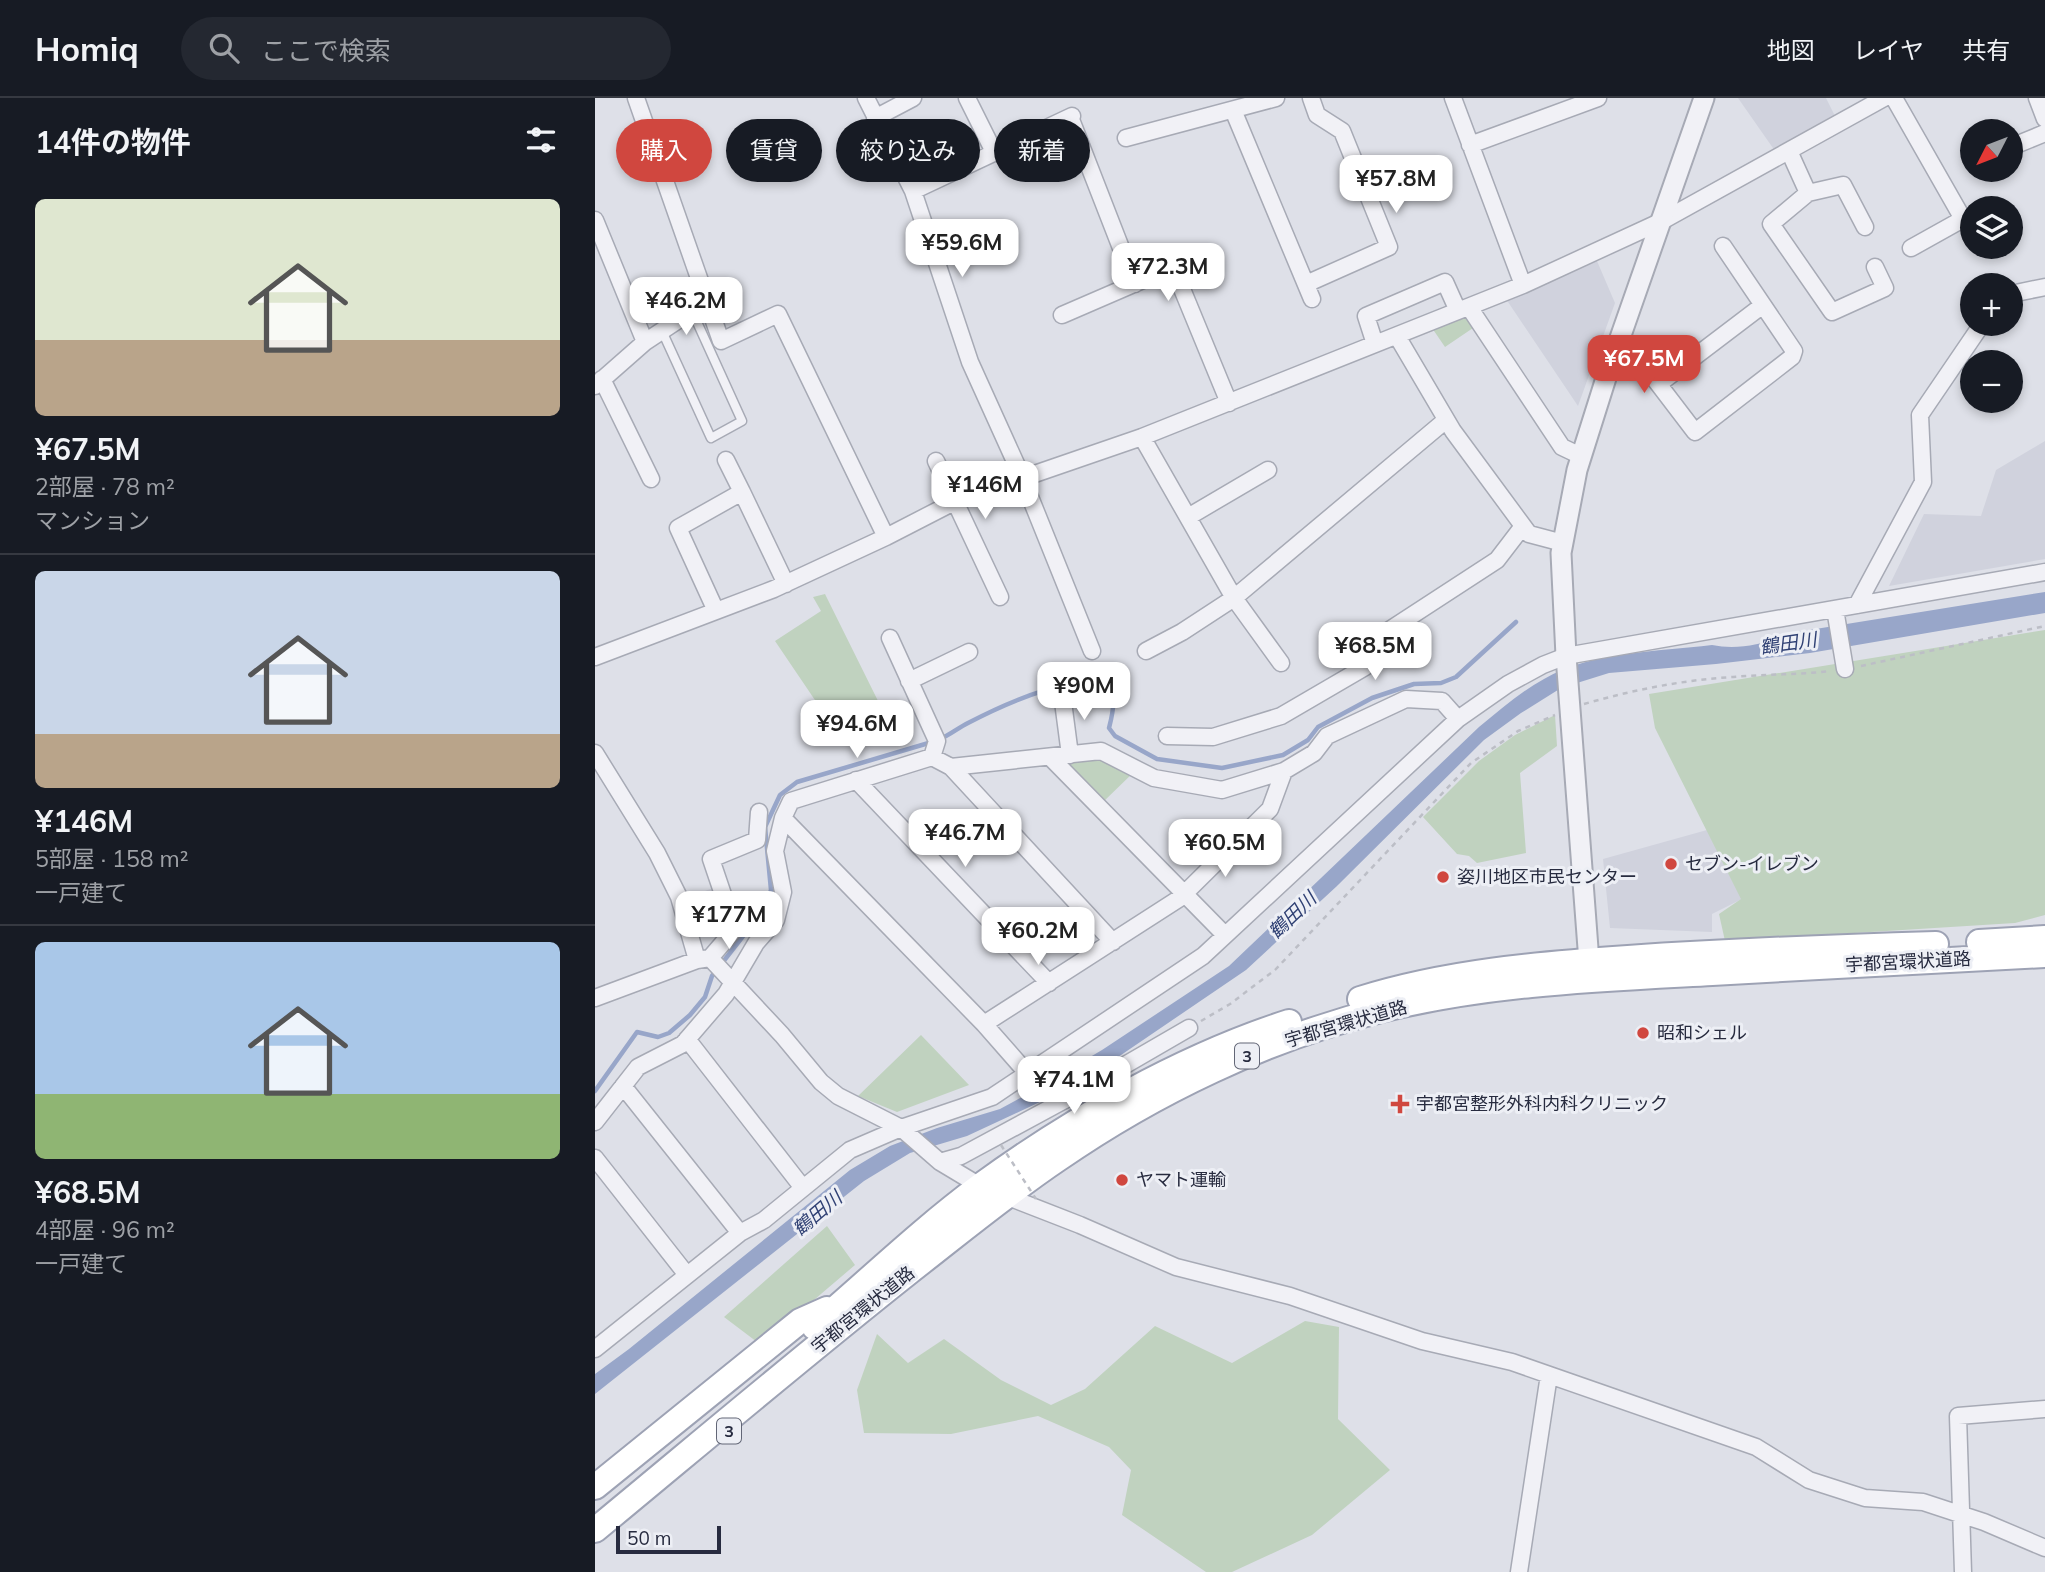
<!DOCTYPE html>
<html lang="ja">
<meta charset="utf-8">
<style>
body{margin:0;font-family:Mulish,"Noto Sans JP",sans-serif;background:#242831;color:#f1f3f6;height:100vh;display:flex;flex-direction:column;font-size:26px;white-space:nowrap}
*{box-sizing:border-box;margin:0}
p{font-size:23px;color:#9ea1a6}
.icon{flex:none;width:38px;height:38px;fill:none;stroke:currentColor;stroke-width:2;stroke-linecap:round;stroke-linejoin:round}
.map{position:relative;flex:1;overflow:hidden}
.side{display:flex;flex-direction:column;background:#171b24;width:595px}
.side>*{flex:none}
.hud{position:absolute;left:21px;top:21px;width:665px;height:63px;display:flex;gap:14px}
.needle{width:46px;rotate:228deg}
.fabs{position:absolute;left:1365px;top:21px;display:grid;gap:14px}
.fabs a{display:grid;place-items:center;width:63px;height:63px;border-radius:50%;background:#171b24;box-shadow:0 4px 10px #0003;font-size:35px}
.scale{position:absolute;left:21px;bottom:18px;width:105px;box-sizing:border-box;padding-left:7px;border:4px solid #272b3f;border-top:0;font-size:19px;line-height:24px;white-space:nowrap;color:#272b3f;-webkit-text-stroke:5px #edeff5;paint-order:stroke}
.price{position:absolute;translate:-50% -60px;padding:0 16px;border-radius:14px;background:#fff;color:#222;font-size:23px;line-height:46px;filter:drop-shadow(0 2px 4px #0008)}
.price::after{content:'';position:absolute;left:50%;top:42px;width:21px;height:16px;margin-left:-10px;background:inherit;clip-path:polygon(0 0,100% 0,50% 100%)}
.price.current{background:#d0473f;color:#fff}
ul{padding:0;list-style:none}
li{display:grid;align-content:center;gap:14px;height:371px;padding:0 35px}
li+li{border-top:2px solid #363941}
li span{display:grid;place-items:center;height:217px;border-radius:10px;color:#555}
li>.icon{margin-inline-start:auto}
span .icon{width:126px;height:126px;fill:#fffc;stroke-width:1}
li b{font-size:30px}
h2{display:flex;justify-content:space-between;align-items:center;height:84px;padding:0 35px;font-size:30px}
.pill{padding:0 24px;border-radius:32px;background:#171b24;box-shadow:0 4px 10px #0003;font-size:24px;line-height:63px}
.pill.current{background:#d0473f;color:#fff}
header{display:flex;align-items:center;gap:42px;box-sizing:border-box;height:98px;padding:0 35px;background:#171b24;border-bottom:2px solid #363941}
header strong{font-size:33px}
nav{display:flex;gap:38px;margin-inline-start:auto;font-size:24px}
.search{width:490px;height:63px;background:#242831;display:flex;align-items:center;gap:18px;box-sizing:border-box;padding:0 24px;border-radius:38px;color:#9ea1a6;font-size:26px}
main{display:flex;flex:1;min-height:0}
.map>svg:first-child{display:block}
</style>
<header>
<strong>Homiq</strong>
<div class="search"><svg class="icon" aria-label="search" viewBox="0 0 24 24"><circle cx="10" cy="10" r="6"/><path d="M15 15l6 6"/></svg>ここで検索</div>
<nav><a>地図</a><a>レイヤ</a><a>共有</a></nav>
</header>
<main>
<section class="side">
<h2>14件の物件<svg class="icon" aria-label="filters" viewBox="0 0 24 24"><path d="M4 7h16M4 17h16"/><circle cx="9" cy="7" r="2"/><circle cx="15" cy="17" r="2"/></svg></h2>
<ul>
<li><span style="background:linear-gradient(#dfe7d0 65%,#b9a48a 0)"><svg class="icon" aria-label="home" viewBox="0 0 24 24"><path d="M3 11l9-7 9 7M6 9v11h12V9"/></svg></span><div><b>¥67.5M</b><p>2部屋 · 78 m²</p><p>マンション</p></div></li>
<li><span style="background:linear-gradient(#c9d6e8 75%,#b9a48a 0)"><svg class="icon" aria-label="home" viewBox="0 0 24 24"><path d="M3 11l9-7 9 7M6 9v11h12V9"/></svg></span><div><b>¥146M</b><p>5部屋 · 158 m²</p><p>一戸建て</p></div></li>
<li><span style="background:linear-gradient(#a9c7e8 70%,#8fb573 0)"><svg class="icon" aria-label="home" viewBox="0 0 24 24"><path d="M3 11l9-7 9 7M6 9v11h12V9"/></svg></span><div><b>¥68.5M</b><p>4部屋 · 96 m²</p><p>一戸建て</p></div></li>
</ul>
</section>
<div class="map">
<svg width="1450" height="1474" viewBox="0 0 1450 1474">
<rect width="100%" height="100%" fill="#dee0e8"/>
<path fill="#d0d2dd" d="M1143 0H1231L1240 18 1180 53Z
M1002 163 1020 205 983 308 911 201Z
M1450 343V461L1294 488 1329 416 1386 418 1401 372Z
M1112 732 1147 801 1117 816V834L1015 830 1008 761Z
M118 790 129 819 105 831 91 800Z"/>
<path fill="#c0d2bf" d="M864 217 872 220 878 230 850 249 837 230Z
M230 496 287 611 286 619 226 611 180 543 226 513 218 499Z
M1450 532V817L1420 825 1130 843 1124 816 1146 801 1060 630 1054 596Z
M960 617 962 648 925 675 931 755 882 765 874 758 862 756 828 719 884 663 920 637Z
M507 656 540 673 506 706 474 673 476 661Z
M326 937 374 987 302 1014 263 998Z
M232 1128 260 1167 166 1247 129 1219Z
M710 1223 744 1229 743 1321 795 1372 717 1437 637 1474H611L527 1417 536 1372 514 1349 443 1318 356 1336 269 1335 262 1292 282 1236 313 1265 349 1241 406 1282 456 1307 490 1291 560 1228 637 1265Z"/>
<path fill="#98a6c9" d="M1450 494V515L1215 555 1121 566 1014 575 966 590 926 615 889 642 742 788 651 872 504 972 447 1003 372 1038 315 1055 269 1083 0 1296V1276L34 1251 255 1072 295 1048 342 1030 405 1011 429 998 507 952 634 868 884 629C905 612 925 594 949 581 998 553 1062 554 1117 547 1146 553 1176 544 1202 534Z"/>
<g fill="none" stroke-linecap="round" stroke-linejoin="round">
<path stroke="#98a6c9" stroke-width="4.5" d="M345 641C355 637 363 630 373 625 396 613 510 556 518 603 519 611 516 622 514 630L520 638 562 661 627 670 688 657 713 642 723 629 777 600 819 586 846 585 861 579 921 524
M0 993 42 934 63 939 74 935 95 917 110 899 117 878 170 810 176 792 170 729 185 697 202 684 337 644"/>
<defs>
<path id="service" d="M67 233 116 340 147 323 97 213"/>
<path id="minor" d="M41 0 126 243 183 216 291 439
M271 0 318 93 375 264 427 379 497 553
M372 0 399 54
M858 0 928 187
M1299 0 1368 121 1316 150
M1442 0 1450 21
M638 12 717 201
M475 19 540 186
M280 20 318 0
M531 40 681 0
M875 47 1003 0
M1416 49 1450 35
M1194 53 1213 95 1176 126 1237 214 1290 190 1280 169
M318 93 477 18
M1213 95 1248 87 1270 129
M0 122 50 244 0 288
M711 186 794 149 747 33 722 17 716 0
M1416 196 1450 189
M874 209 967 349 986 358
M467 217 578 169 634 305
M1026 237 1100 334 1197 259 1199 253 1128 148
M802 238 858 333 934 436 968 445
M50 244 112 203
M780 246 771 218 850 184 863 213
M7 281 56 381
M1064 286 1168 207
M547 339 639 500 686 565
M131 362 147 394
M341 363 405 499
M593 419 673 372
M1262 507 1328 384 1325 317 1387 226
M1240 511 1250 571
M121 513 83 430 147 394 191 486
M295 540 342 643 337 659
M551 553 587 534 639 500 851 322
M0 559 179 491 291 439 361 403 547 339 928 187 1067 123 1289 0
M314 583 374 554
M467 596 475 657
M572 638 618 639 686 618 770 569V548L902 462 928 428
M0 655 62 755 84 799 102 862 115 860 187 937 226 984 243 998 306 1030 345 1064 385 1088 485 1127 581 1169 695 1198 827 1243 917 1264 1161 1349 1214 1382 1270 1400 1328 1404 1389 1424 1450 1450
M455 659 630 837
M356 669 506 653 559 680 627 692 689 673 719 655 732 638 811 601 847 603 863 621
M261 682 454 885
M188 720 389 926 432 975
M140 832 116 761 162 742 164 714
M115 860 152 817
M0 900 102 862
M389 926 585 800 675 711 689 673
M92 941 208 1090
M28 988 145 1135
M0 1024 43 969 88 946 131 896 161 845 181 822 188 794 180 753 188 720 196 703 337 659 356 669 518 844
M0 1060 92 1177
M345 1064 366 1058 468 1003 594 930
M0 1251 145 1135 169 1122 255 1052 306 1030 397 999 608 858 863 621 913 586 948 567 971 558 1450 474
M924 1474 954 1277
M1368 1474 1363 1318 1450 1311"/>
<path id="tertiary" d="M995 877 971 558 966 455 982 372 1011 280 1109 0"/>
<path id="primary" d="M1384 844 1450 840
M765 901C851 874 943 866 1033 860 1135 853 1238 849 1341 846
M219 1229C274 1182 327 1131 385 1088 475 1022 588 958 694 924
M0 1389 205 1223 232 1211
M0 1432C104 1346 208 1258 314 1174 363 1136 411 1096 463 1061 560 994 671 941 786 912 893 885 1007 881 1117 875 1228 869 1339 862 1450 857"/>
</defs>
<use href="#service" stroke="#a7aab5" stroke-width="11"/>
<use href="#minor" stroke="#a7aab5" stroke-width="19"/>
<use href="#tertiary" stroke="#a7aab5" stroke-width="23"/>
<use href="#primary" stroke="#9da2b4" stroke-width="28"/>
<path stroke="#bcbec6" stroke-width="2.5" stroke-dasharray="5 5" stroke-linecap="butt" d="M1266 568 1450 528
M989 606C1038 592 1087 582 1138 579 1170 576 1203 577 1235 573
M606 923 635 906 680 872 876 665 923 633 960 617"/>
<use href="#service" stroke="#f1f1f6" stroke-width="8"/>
<use href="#minor" stroke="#f1f1f6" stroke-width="16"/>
<use href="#tertiary" stroke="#f1f1f6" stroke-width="19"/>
<use href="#primary" stroke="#fff" stroke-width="24"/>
<path stroke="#bcbec6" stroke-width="2.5" stroke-dasharray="5 5" stroke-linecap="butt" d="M406 1047 441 1101"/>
</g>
<g fill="#d0473f" stroke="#edeff5" stroke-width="2.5">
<circle cx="1076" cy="766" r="7"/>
<circle cx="848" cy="779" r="7"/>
<circle cx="1048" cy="935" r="7"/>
<path d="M801.5 995.5h7v7h7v7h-7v7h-7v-7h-7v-7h7z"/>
<circle cx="527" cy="1082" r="7"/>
</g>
<g text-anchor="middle" stroke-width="6" stroke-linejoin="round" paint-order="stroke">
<g fill="#edeff5" stroke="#626676" stroke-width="2">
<rect x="640" y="945.5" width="24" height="25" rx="5"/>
<rect x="122" y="1320.5" width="24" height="25" rx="5"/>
</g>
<g font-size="16" font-weight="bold" fill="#272b3f">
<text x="652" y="964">3</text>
<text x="134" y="1339">3</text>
</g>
<g font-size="18" fill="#272b3f" stroke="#edeff5" text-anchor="start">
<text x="1090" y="772">セブン-イレブン</text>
<text x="862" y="785">姿川地区市民センター</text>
<text x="1062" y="941">昭和シェル</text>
<text x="821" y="1012">宇都宮整形外科内科クリニック</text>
<text x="541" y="1088">ヤマト運輸</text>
</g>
<g font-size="18" fill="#272b3f" stroke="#edeff5">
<text transform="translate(1313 864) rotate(-3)" y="6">宇都宮環状道路</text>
<text transform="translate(751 926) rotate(-16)" y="6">宇都宮環状道路</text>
<text transform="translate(268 1212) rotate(-39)" y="6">宇都宮環状道路</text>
</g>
<g font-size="19" font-style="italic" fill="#304174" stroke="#edeff5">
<text transform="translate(1193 545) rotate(-8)" y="7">鶴田川</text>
<text transform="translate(697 817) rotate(-44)" y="7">鶴田川</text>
<text transform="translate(222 1115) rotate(-40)" y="7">鶴田川</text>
</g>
</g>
</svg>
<div class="fabs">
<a><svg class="needle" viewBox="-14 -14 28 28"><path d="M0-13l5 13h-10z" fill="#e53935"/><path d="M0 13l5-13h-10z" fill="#9ea1a6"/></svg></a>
<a><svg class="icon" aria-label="layers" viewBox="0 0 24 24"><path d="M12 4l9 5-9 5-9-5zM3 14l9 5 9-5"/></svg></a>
<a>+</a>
<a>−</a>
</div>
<div class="scale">50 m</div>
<b class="price" style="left:801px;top:117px">¥57.8M</b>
<b class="price" style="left:367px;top:181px">¥59.6M</b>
<b class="price" style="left:573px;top:205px">¥72.3M</b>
<b class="price" style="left:91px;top:239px">¥46.2M</b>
<b class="price current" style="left:1049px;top:297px">¥67.5M</b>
<b class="price" style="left:390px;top:423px">¥146M</b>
<b class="price" style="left:780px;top:584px">¥68.5M</b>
<b class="price" style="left:489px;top:624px">¥90M</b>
<b class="price" style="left:262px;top:662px">¥94.6M</b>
<b class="price" style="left:370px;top:771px">¥46.7M</b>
<b class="price" style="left:630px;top:781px">¥60.5M</b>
<b class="price" style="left:134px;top:853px">¥177M</b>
<b class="price" style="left:443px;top:869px">¥60.2M</b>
<b class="price" style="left:479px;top:1018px">¥74.1M</b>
<div class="hud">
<a class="pill current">購入</a>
<a class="pill">賃貸</a>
<a class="pill">絞り込み</a>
<a class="pill">新着</a>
</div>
</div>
</main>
